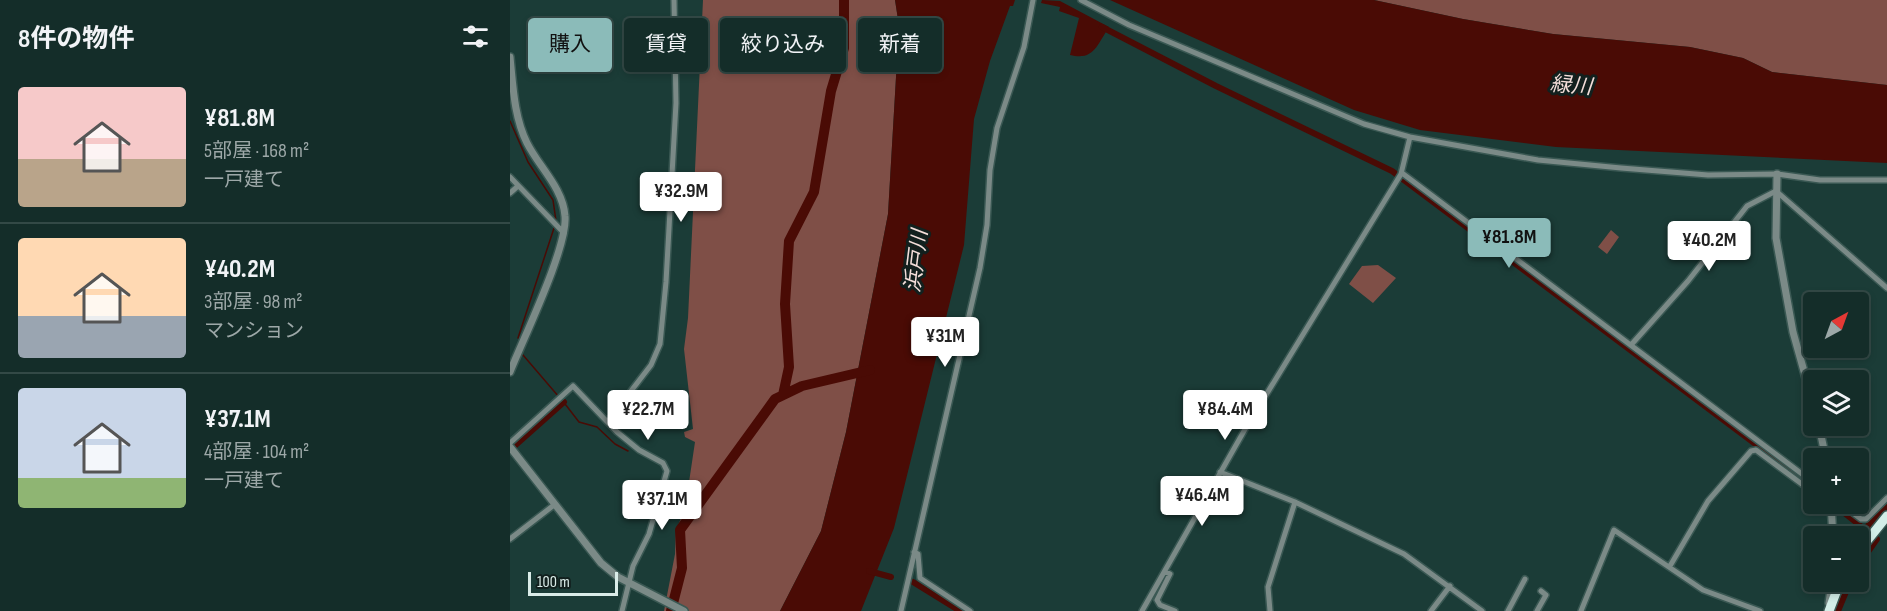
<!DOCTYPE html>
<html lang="ja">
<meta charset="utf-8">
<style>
body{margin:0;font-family:"Sofia Sans Condensed","Noto Sans JP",sans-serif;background:#1d3531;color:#f1f3f6;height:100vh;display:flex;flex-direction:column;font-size:22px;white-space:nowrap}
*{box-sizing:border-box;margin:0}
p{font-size:20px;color:#9da8a8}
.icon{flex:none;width:33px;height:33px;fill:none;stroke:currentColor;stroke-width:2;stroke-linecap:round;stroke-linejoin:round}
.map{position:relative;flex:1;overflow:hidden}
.drawer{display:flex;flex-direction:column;background:#142d29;width:510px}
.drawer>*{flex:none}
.guide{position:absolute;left:18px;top:18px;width:570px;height:54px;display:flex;gap:12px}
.needle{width:39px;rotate:41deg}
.fabs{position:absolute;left:1293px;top:292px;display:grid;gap:12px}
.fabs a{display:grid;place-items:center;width:66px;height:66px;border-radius:6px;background:#142d29;box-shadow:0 3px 9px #0003,0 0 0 2px #334946;font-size:30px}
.scale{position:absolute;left:18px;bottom:15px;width:90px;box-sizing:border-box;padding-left:6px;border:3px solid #daece8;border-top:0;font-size:16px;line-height:21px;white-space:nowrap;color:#daece8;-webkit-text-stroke:4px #12201e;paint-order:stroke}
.price{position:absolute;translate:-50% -51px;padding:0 14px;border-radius:6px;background:#fff;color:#222;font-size:20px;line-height:39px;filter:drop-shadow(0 2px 3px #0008)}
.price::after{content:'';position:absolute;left:50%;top:36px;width:18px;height:14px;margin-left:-9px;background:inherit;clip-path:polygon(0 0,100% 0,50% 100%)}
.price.active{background:#8bbbb9;color:#111}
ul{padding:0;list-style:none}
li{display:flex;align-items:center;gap:18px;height:150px;padding:0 18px}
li+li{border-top:2px solid #334946}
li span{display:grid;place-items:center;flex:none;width:168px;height:120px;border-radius:6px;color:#555}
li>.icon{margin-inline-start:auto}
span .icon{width:72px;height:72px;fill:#fffc;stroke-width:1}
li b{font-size:26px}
h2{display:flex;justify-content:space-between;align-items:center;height:72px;padding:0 18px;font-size:26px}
.chip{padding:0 21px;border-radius:6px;background:#142d29;box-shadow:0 3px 9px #0003,0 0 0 2px #334946;font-size:21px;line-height:54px}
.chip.active{background:#8bbbb9;color:#111}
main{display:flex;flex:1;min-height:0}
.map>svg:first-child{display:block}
</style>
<main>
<section class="drawer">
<h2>8件の物件<svg class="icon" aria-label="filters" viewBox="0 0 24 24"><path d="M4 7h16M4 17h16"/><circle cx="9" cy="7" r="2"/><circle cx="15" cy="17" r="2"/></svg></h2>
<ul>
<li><span style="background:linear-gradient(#f6c9c9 60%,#b9a48a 0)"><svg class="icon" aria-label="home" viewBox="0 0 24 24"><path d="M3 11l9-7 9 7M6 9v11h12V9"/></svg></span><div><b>¥81.8M</b><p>5部屋 · 168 m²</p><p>一戸建て</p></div></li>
<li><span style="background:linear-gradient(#ffd9b3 65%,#9aa5b1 0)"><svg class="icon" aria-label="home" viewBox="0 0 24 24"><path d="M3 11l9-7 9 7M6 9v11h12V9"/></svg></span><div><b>¥40.2M</b><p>3部屋 · 98 m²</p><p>マンション</p></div></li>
<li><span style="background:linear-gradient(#c9d6e8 75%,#8fb573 0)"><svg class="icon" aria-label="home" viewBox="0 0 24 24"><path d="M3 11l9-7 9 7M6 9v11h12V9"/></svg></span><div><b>¥37.1M</b><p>4部屋 · 104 m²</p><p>一戸建て</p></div></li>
</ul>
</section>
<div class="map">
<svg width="1377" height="611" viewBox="0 0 1377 611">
<rect width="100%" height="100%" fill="#1b3c37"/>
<path fill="#7f4f47" d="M193 0H385L389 26 378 214 336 432 311 531 270 611H154L165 554 166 530 175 509 185 442 175 437 174 432 183 429 174 349 178 318Z
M864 0H1377V85L1262 72 1233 58 1180 47 1043 34 953 19Z
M1101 230 1109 237 1097 254 1088 247Z
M868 265 886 278 863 303 839 284 852 266Z"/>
<path fill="#4a0b05" d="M385 0H505L503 6H500L480 61 464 119 454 245 384 528 351 611H270L311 531 336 432 378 214 389 26Z
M532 0 550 1 599 27C587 45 584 61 560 55L569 18 549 11 550 7 531 3Z
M600 0H864L953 19 1043 34 1180 47 1233 58 1262 72 1377 85V163L1046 147 910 130 844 110Z"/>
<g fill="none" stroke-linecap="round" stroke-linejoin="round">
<path stroke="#4a0b05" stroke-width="1.5" d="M0 121 18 162 43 200 46 221
M8 338 45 225
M13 355 49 397
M52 400 69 422 87 427 105 444 118 451"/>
<path stroke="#4a0b05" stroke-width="6" d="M592 27 706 86 882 171 1304 488
M0 450 54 402
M1328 508 1367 539 1348 566
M1355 529 1377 505
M359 571 381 577
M403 582 450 611
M1328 611 1340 582"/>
<path stroke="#4a0b05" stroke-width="10" d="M273 395 279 367 275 304 279 241 304 192 321 91 334 48V0
M161 611 172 568 170 530 265 399 292 386 360 370"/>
<defs>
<path id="minor" d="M571 0 619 25 854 124 900 137 1028 160 1111 168 1198 175 1267 174 1310 180H1377
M892 173 1304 483
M0 177 54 233
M0 193 8 186
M1121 345 1178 281 1237 206 1266 191 1377 288
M98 421 141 365 150 344 156 282 166 103 164 0
M0 443 63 386 107 432 129 450 153 463 157 471 139 534 123 566 112 611
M710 472 785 502 894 554 972 611
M1331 504 1351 519H1356L1377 498
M0 539 44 505
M404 552 408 554 410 578 460 611
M1160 566 1198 501 1241 451 1246 450 1304 493
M656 572 660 574 647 600 650 605 665 611
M391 611 470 268 477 225 480 170 487 128 514 47 523 0
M632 611 734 431 891 174 900 137
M760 611 758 587 785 502
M921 611 940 586
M998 611 1015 579
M1027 611 1036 595 1031 591
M1071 611 1104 530 1193 590 1250 611"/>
<path id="tertiary" d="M0 57C3 86 4 117 17 143 29 167 53 188 55 216 58 247 13 339 0 372
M1267 174 1266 238 1283 332 1304 407
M1309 426 1316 459
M0 447 91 563 108 577 174 611
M1321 504 1323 537
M1319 603 1322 582"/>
<path id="trunk" d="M1348 552 1377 516
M1319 611 1330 582"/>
</defs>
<use href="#minor" stroke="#3a5853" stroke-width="8"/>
<use href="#tertiary" stroke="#3a5853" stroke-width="10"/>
<use href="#trunk" stroke="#3a5853" stroke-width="12"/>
<use href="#minor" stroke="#7b8a87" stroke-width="5"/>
<use href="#tertiary" stroke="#7b8a87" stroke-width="7"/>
<use href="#trunk" stroke="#d3eee8" stroke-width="9"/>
</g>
<g text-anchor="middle" stroke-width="6" stroke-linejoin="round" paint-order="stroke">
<g font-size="21" font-style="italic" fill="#f4deda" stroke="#12201e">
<text transform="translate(1061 85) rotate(5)" y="7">緑川</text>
<text transform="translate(406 261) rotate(-83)" y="7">浜戸川</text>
</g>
</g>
</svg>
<div class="fabs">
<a><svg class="needle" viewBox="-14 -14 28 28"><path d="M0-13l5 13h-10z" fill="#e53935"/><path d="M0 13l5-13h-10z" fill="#9da8a8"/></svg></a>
<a><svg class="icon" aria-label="layers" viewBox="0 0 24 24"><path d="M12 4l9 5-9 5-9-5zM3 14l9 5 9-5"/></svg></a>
<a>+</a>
<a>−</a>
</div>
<div class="scale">100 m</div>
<b class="price" style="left:171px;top:223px">¥32.9M</b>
<b class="price active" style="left:999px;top:269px">¥81.8M</b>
<b class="price" style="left:1199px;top:272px">¥40.2M</b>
<b class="price" style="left:435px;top:368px">¥31M</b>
<b class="price" style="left:138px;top:441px">¥22.7M</b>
<b class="price" style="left:715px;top:441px">¥84.4M</b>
<b class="price" style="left:692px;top:527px">¥46.4M</b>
<b class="price" style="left:152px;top:531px">¥37.1M</b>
<div class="guide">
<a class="chip active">購入</a>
<a class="chip">賃貸</a>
<a class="chip">絞り込み</a>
<a class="chip">新着</a>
</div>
</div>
</main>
